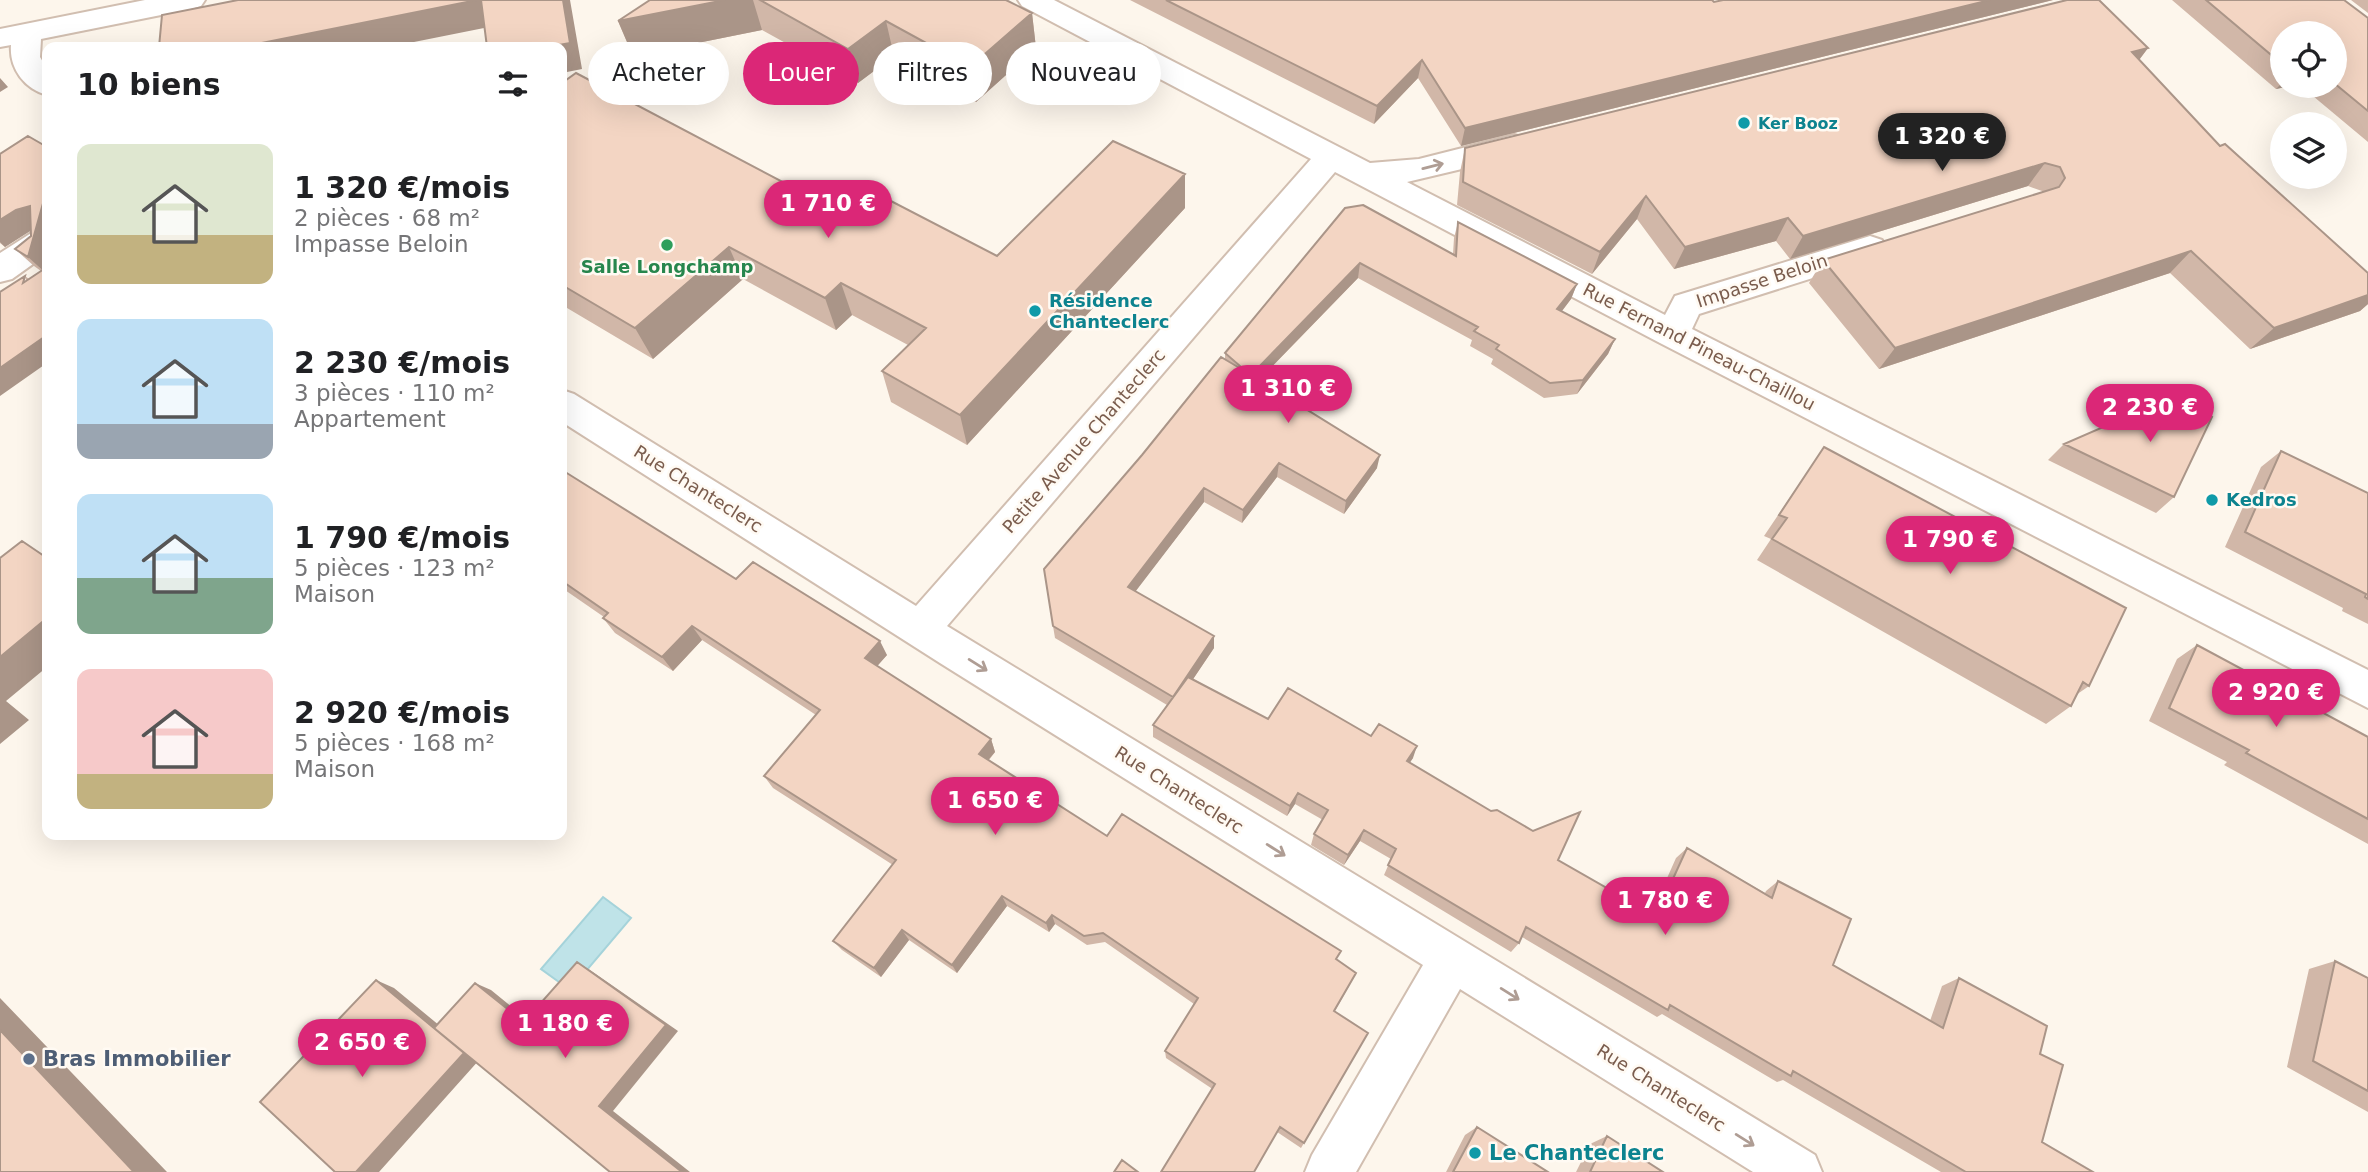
<!DOCTYPE html>
<html lang="fr">
<meta charset="utf-8">
<style>
body{margin:0;font-family:"DejaVu Sans",sans-serif;background:#f2f2f2;color:#202124;height:100vh;display:flex;flex-direction:column;font-size:26px;white-space:nowrap}
*{box-sizing:border-box;margin:0}
p{font-size:23px;color:#757577}
.icon{flex:none;width:38px;height:38px;fill:none;stroke:currentColor;stroke-width:2;stroke-linecap:round;stroke-linejoin:round}
.map{position:relative;flex:1;overflow:hidden}
.sheet{position:absolute;left:42px;top:42px;width:525px;height:798px;display:flex;flex-direction:column;background:#fff;border-radius:14px;box-shadow:0 7px 28px #0002}
.sheet>*{flex:none}
.guide{position:absolute;left:588px;top:42px;width:665px;height:63px;display:flex;gap:14px}
.controls{position:absolute;left:2270px;top:21px;display:grid;gap:14px}
.controls a{display:grid;place-items:center;width:77px;height:77px;border-radius:50%;background:#fff;box-shadow:0 7px 28px #0002;font-size:35px}
.price{position:absolute;translate:-50% -60px;padding:0 16px;border-radius:24px;background:#db2777;color:#fff;font-size:23px;line-height:46px;filter:drop-shadow(0 2px 4px #0008)}
.price::after{content:'';position:absolute;left:50%;top:42px;width:21px;height:16px;margin-left:-10px;background:inherit;clip-path:polygon(0 0,100% 0,50% 100%)}
.price.on{background:#222;color:#fff}
ul{padding:0;list-style:none}
li{display:flex;align-items:center;gap:21px;height:175px;padding:0 35px}
li span{display:grid;place-items:center;flex:none;width:196px;height:140px;border-radius:14px;color:#555}
li>.icon{margin-inline-start:auto}
span .icon{width:84px;height:84px;fill:#fffc;stroke-width:1}
li b{font-size:30px}
h2{display:flex;justify-content:space-between;align-items:center;height:84px;padding:0 35px;font-size:30px}
.tag{padding:0 24px;border-radius:32px;background:#fff;box-shadow:0 7px 28px #0002;font-size:24px;line-height:63px}
.tag.on{background:#db2777;color:#fff}
.map>svg:first-child{display:block}
</style>
<div class="map">
<svg width="2368" height="1172" viewBox="0 0 2368 1172">
<rect width="100%" height="100%" fill="#fdf6ec"/>
<path fill="#bfe3e8" stroke="#a5d3da" stroke-width="2" d="M603 897 631 918 570 990 541 969Z"/>
<g fill="none" stroke-linecap="round" stroke-linejoin="round">
<defs>
<path id="minor" d="M145 0H205L201 6 191 9 41 39 40 57 47 69V95C25 89 9 69 11 45L0 47V29Z
M1018 0H1054L1370 163 1419 159 1514 135 1525 138 1529 146 1525 154 1407 182 1665 315 1675 296 1870 236 1882 240 1886 248 1882 256 1699 314 1692 329 2368 670V708L1660 343 1335 172 947 626 1815 1155 1822 1172H1753L1460 989 1356 1172H1305L1312 1155 1423 965 940 663 562 422V390L574 394 916 606 1311 159 1022 6Z
M47 226V254L12 279 0 282V253L36 230Z"/>
</defs>
<use href="#minor" stroke="#d1beb0" stroke-width="4"/>
<use href="#minor" fill="#fff" fill-rule="evenodd"/>
</g>
<path fill="#d1b7a8" d="M650 0H1006L1032 13 1036 48 976 102 894 56 858 83 762 30 633 56 618 21Z
M1130 0H1712L1714 2 1723 0H2053L1461 146 1418 78 1374 124Z
M2172 0H2344L2368 18V142L2301 86H2334V33H2282V86H2291L2276 89Z
M2351 0H2368V13Z
M2148 48 2139 60 2220 146 2368 273V304L2360 311 2250 349 2170 273 1879 369 1809 283 1823 260 2043 192 2042 191 2028 186 1790 259 1776 241 1674 269 1637 219 1592 274 1457 205 1460 172 1465 148Z
M562 83 836 210 997 256 1185 208 967 445 891 402 882 371 908 345 852 315 836 330 743 279 653 359 562 305Z
M47 147V363L25 276 29 279 41 271 34 266 15 249 31 236V230L5 247 0 243V154Z
M1345 208 1453 254 1454 238 1458 222 1577 284 1571 299 1562 311 1615 339 1608 354 1577 394 1544 398 1491 364 1493 359 1470 346 1472 340 1358 278 1259 380 1377 468 1344 514 1277 477 1242 523 1204 502 1135 591 1214 636V648L1193 679 1268 719 1371 736 1413 758 1409 763 1558 860 1651 914 1676 858 1687 848 1765 893 1766 891 1778 881 1833 965 1930 1021 1942 986 1959 978 2040 1054 2042 1142 2093 1172H1941L1783 1080 1777 1082 1662 1014 1657 1017 1522 937 1519 943 1511 952 1384 875 1391 859 1360 841 1344 865 1311 845 1314 834 1323 820 1295 804 1287 816 1153 737V725L1167 705 1055 638 1053 626 1225 359V353Z
M2064 444 2174 497 2156 513 2048 460Z
M1824 447 2089 686 2076 695 2071 706 2046 724 1757 560 1771 539 1764 536Z
M2281 451 2368 493V624L2342 611 2343 608 2225 547 2261 467Z
M562 470 736 579 887 655 877 666 991 739 995 752 989 760 1107 836 1337 960 1352 981 1335 1011 1304 1143 1301 1148 1166 1058 1165 1051 1194 1004 1105 942 1087 945 1055 924 1049 932 1007 906 957 973 909 940 881 977 842 950 833 941 893 865 773 788 764 776 816 715 702 640 673 671 615 633 603 618 604 617 562 588Z
M2197 645 2368 737V844L2224 765 2227 762 2149 721 2177 659Z
M2335 961 2368 978V1112L2287 1067 2309 969Z
M1477 1127 1548 1172H1446L1465 1135Z
M1607 1136 1663 1172H1576L1590 1144Z"/>
<path fill="#aa9588" d="M477 0H481L494 26 389 47H242Z
M563 0H570L582 69 562 73V47H548Z
M725 0H753L762 30 633 56 618 21Z
M1990 0H2053L1461 146 1465 128Z
M1032 13 1036 48 976 102 970 67Z
M886 21 894 56 858 83 848 49Z
M2148 48 2130 72 2132 52Z
M1422 60 1418 78 1374 124 1377 106Z
M0 78 8 87 0 92Z
M2282 83V86H2291L2276 89Z
M2045 163 2028 186 1790 259 1803 236Z
M1185 174V208L967 445 960 415Z
M47 189V274L28 257 35 228 5 247 0 242V220Z
M1646 196 1637 219 1592 274 1600 252Z
M1788 218 1776 241 1674 269 1685 247Z
M729 247 743 279 653 359 635 328Z
M2191 251 2170 273 1879 369 1895 348Z
M1360 263 1358 278 1250 389 1251 375Z
M841 283 852 315 836 330 825 298Z
M1577 284 1571 299 1552 324 1557 309Z
M2368 295V304L2360 311 2250 349 2274 328Z
M47 335V363L0 396V368Z
M1615 339 1608 354 1577 394 1583 380Z
M1380 455 1377 468 1344 514 1346 501Z
M1279 463 1277 477 1242 523 1243 510Z
M1204 488V502L1129 600 1128 587Z
M47 618V667L6 701 29 720 0 744V657Z
M692 626 702 640 673 671 662 657Z
M1214 636V648L1173 709V698Z
M880 641 887 655 872 672 865 658Z
M991 739 995 752 983 766 979 754Z
M1417 746 1413 758 1403 773 1407 761Z
M1298 793 1295 804 1287 816 1290 806Z
M1364 830 1360 841 1344 865 1348 855Z
M1002 896 1007 906 957 973 952 965Z
M1052 915 1055 924 1049 932 1046 923Z
M902 930 909 940 881 977 874 968Z
M577 962 590 970 678 1031 613 1111 690 1172H682L599 1106Z
M376 980 394 988 480 1059 379 1172H356Z
M475 983 491 990 539 1029 524 1022Z
M0 998 167 1172H134L0 1030Z"/>
<path fill="#f3d5c3" stroke="#aa9588" stroke-width="2" d="M238 0H477L242 47H159L162 15Z
M481 0H563L570 43 548 47H487Z
M650 0H725L618 21Z
M760 0H1006L1032 13 970 67 886 21 848 49Z
M1166 0H1712L1714 2 1723 0H1990L1465 128 1422 60 1377 106Z
M2067 0H2099L2148 48 2132 52 2220 146 2225 144 2368 273V295L2274 328 2191 251 1895 348 1823 260 2059 187 2065 178 2060 167 2045 163 1803 236 1788 218 1685 247 1646 196 1600 252 1463 182 1465 148Z
M2206 0H2344L2368 18V111L2334 83V33H2282V64Z
M576 73 836 210 862 186 997 256 1113 141 1185 174 960 415 882 371 926 328 841 283 825 298 729 247 635 328 562 285V83Z
M28 136 47 147V189L28 257 15 249 31 236 30 206 16 210 0 220V154Z
M1363 205 1456 256 1458 222 1577 284 1557 309 1615 339 1583 380 1550 383 1496 349 1499 345 1474 331 1478 327 1360 263 1251 375 1380 455 1346 501 1279 463 1243 510 1204 488 1128 587 1214 636 1173 697 1053 626 1044 569 1142 455 1221 357 1248 373 1225 353 1345 208Z
M47 267V335L0 368V292L25 276 23 283Z
M2172 397 2212 417 2174 497 2064 444Z
M1824 447 2126 608 2089 686 2083 682 2071 706 1772 539 1787 518 1779 515Z
M2281 451 2368 493V599L2365 597 2366 594 2245 532Z
M562 470 736 579 753 562 880 641 865 658 991 739 979 754 1107 836 1122 814 1341 951 1336 959 1356 973 1334 1011 1368 1033 1304 1143 1280 1127 1254 1172H1161L1215 1084 1165 1051 1198 998 1103 933 1084 936 1052 915 1046 923 1002 896 952 965 902 930 874 968 833 941 896 860 764 776 820 710 692 626 662 657 603 618 608 613 562 581Z
M22 541 47 558V618L0 657V558Z
M2197 645 2368 737V819L2246 753 2249 750 2169 708Z
M1188 677 1268 719 1288 688 1371 736 1379 724 1417 746 1407 761 1491 811 1497 810 1533 831 1580 812 1558 860 1656 916 1687 848 1772 898 1778 881 1851 919 1833 965 1943 1028 1959 978 2047 1026 2040 1054 2063 1065 2042 1142 2093 1172H1966L1793 1071 1791 1076 1670 1005 1668 1010 1526 927 1519 943 1388 865 1396 849 1364 830 1348 855 1314 834 1328 810 1298 793 1290 806 1153 725Z
M2335 961 2368 978V1091L2313 1061Z
M577 962 666 1025 599 1106 682 1172H610L434 1028 475 983 524 1022Z
M376 980 464 1053 356 1172H335L260 1102Z
M0 1030 134 1172H0Z
M1477 1127 1548 1172H1453Z
M1607 1136 1663 1172H1590Z
M1122 1160 1138 1172H1114Z"/>
<defs><path id="oneway-shaft" d="M-6 0H5M1.5-3L5.5 0L1.5 3" fill="none" stroke-width="1.6" stroke-linecap="round" stroke-linejoin="round" transform="scale(1.75)"/></defs>
<g stroke="#af9d94">
<use href="#oneway-shaft" transform="translate(1433 166) rotate(-14)"/>
<use href="#oneway-shaft" transform="translate(978 665) rotate(32)"/>
<use href="#oneway-shaft" transform="translate(1276 850) rotate(32)"/>
<use href="#oneway-shaft" transform="translate(1510 994) rotate(32)"/>
<use href="#oneway-shaft" transform="translate(1745 1140) rotate(32)"/>
</g>
<g fill="#0f9aa8" stroke="#fffaf3" stroke-width="2.5">
<circle cx="1744" cy="123" r="7"/>
<circle cx="1035" cy="311" r="7"/>
<circle cx="2212" cy="500" r="7"/>
<circle cx="1475" cy="1153" r="7"/>
</g>
<circle fill="#2e9e5b" stroke="#fffaf3" stroke-width="2.5" cx="667" cy="245" r="7"/>
<circle fill="#5c6f8a" stroke="#fffaf3" stroke-width="2.5" cx="29" cy="1059" r="7"/>
<g text-anchor="middle" stroke-width="5" stroke-linejoin="round" paint-order="stroke">
<g font-size="16" font-weight="bold" fill="#0d838f" stroke="#fffaf3" text-anchor="start">
<text x="1758" y="129">Ker Booz</text>
</g>
<g font-size="18" font-weight="bold" fill="#27864d" stroke="#fffaf3">
<text x="667" y="273">Salle Longchamp</text>
</g>
<g font-size="18" fill="#7a5c4d" stroke="#fffaf3">
<text transform="translate(1762 281) rotate(-18)" y="6">Impasse Beloin</text>
<text transform="translate(1699 347) rotate(27)" y="6">Rue Fernand Pineau-Chaillou</text>
<text transform="translate(1084 441) rotate(-49)" y="6">Petite Avenue Chanteclerc</text>
<text transform="translate(698 489) rotate(32)" y="6">Rue Chanteclerc</text>
<text transform="translate(1179 790) rotate(32)" y="6">Rue Chanteclerc</text>
<text transform="translate(1661 1088) rotate(32)" y="6">Rue Chanteclerc</text>
</g>
<g font-size="18" font-weight="bold" fill="#0d838f" stroke="#fffaf3" text-anchor="start">
<text x="1049" y="307">Résidence<tspan x="1049" dy="21">Chanteclerc</tspan></text>
<text x="2226" y="506">Kedros</text>
</g>
<g font-size="21" font-weight="bold" fill="#4e5e75" stroke="#fffaf3" text-anchor="start">
<text x="43" y="1066">Bras Immobilier</text>
</g>
<g font-size="21" font-weight="bold" fill="#0d838f" stroke="#fffaf3" text-anchor="start">
<text x="1489" y="1160">Le Chanteclerc</text>
</g>
</g>
</svg>
<div class="controls">
<a><svg class="icon" aria-label="locate" viewBox="0 0 24 24"><circle cx="12" cy="12" r="6"/><path d="M12 2v4M12 18v4M2 12h4M18 12h4"/></svg></a>
<a><svg class="icon" aria-label="layers" viewBox="0 0 24 24"><path d="M12 4l9 5-9 5-9-5zM3 14l9 5 9-5"/></svg></a>
</div>
<b class="price on" style="left:1942px;top:173px">1 320 €</b>
<b class="price" style="left:828px;top:240px">1 710 €</b>
<b class="price" style="left:1288px;top:425px">1 310 €</b>
<b class="price" style="left:2150px;top:444px">2 230 €</b>
<b class="price" style="left:1950px;top:576px">1 790 €</b>
<b class="price" style="left:2276px;top:729px">2 920 €</b>
<b class="price" style="left:995px;top:837px">1 650 €</b>
<b class="price" style="left:1665px;top:937px">1 780 €</b>
<b class="price" style="left:565px;top:1060px">1 180 €</b>
<b class="price" style="left:362px;top:1079px">2 650 €</b>
<div class="guide">
<a class="tag">Acheter</a>
<a class="tag on">Louer</a>
<a class="tag">Filtres</a>
<a class="tag">Nouveau</a>
</div>
<section class="sheet">
<h2>10 biens<svg class="icon" aria-label="filters" viewBox="0 0 24 24"><path d="M4 7h16M4 17h16"/><circle cx="9" cy="7" r="2"/><circle cx="15" cy="17" r="2"/></svg></h2>
<ul>
<li><span style="background:linear-gradient(#dfe7d0 65%,#c2b280 0)"><svg class="icon" aria-label="home" viewBox="0 0 24 24"><path d="M3 11l9-7 9 7M6 9v11h12V9"/></svg></span><div><b>1 320 €/mois</b><p>2 pièces · 68 m²</p><p>Impasse Beloin</p></div></li>
<li><span style="background:linear-gradient(#bfe0f5 75%,#9aa5b1 0)"><svg class="icon" aria-label="home" viewBox="0 0 24 24"><path d="M3 11l9-7 9 7M6 9v11h12V9"/></svg></span><div><b>2 230 €/mois</b><p>3 pièces · 110 m²</p><p>Appartement</p></div></li>
<li><span style="background:linear-gradient(#bfe0f5 60%,#7fa58c 0)"><svg class="icon" aria-label="home" viewBox="0 0 24 24"><path d="M3 11l9-7 9 7M6 9v11h12V9"/></svg></span><div><b>1 790 €/mois</b><p>5 pièces · 123 m²</p><p>Maison</p></div></li>
<li><span style="background:linear-gradient(#f6c9c9 75%,#c2b280 0)"><svg class="icon" aria-label="home" viewBox="0 0 24 24"><path d="M3 11l9-7 9 7M6 9v11h12V9"/></svg></span><div><b>2 920 €/mois</b><p>5 pièces · 168 m²</p><p>Maison</p></div></li>
</ul>
</section>
</div>
